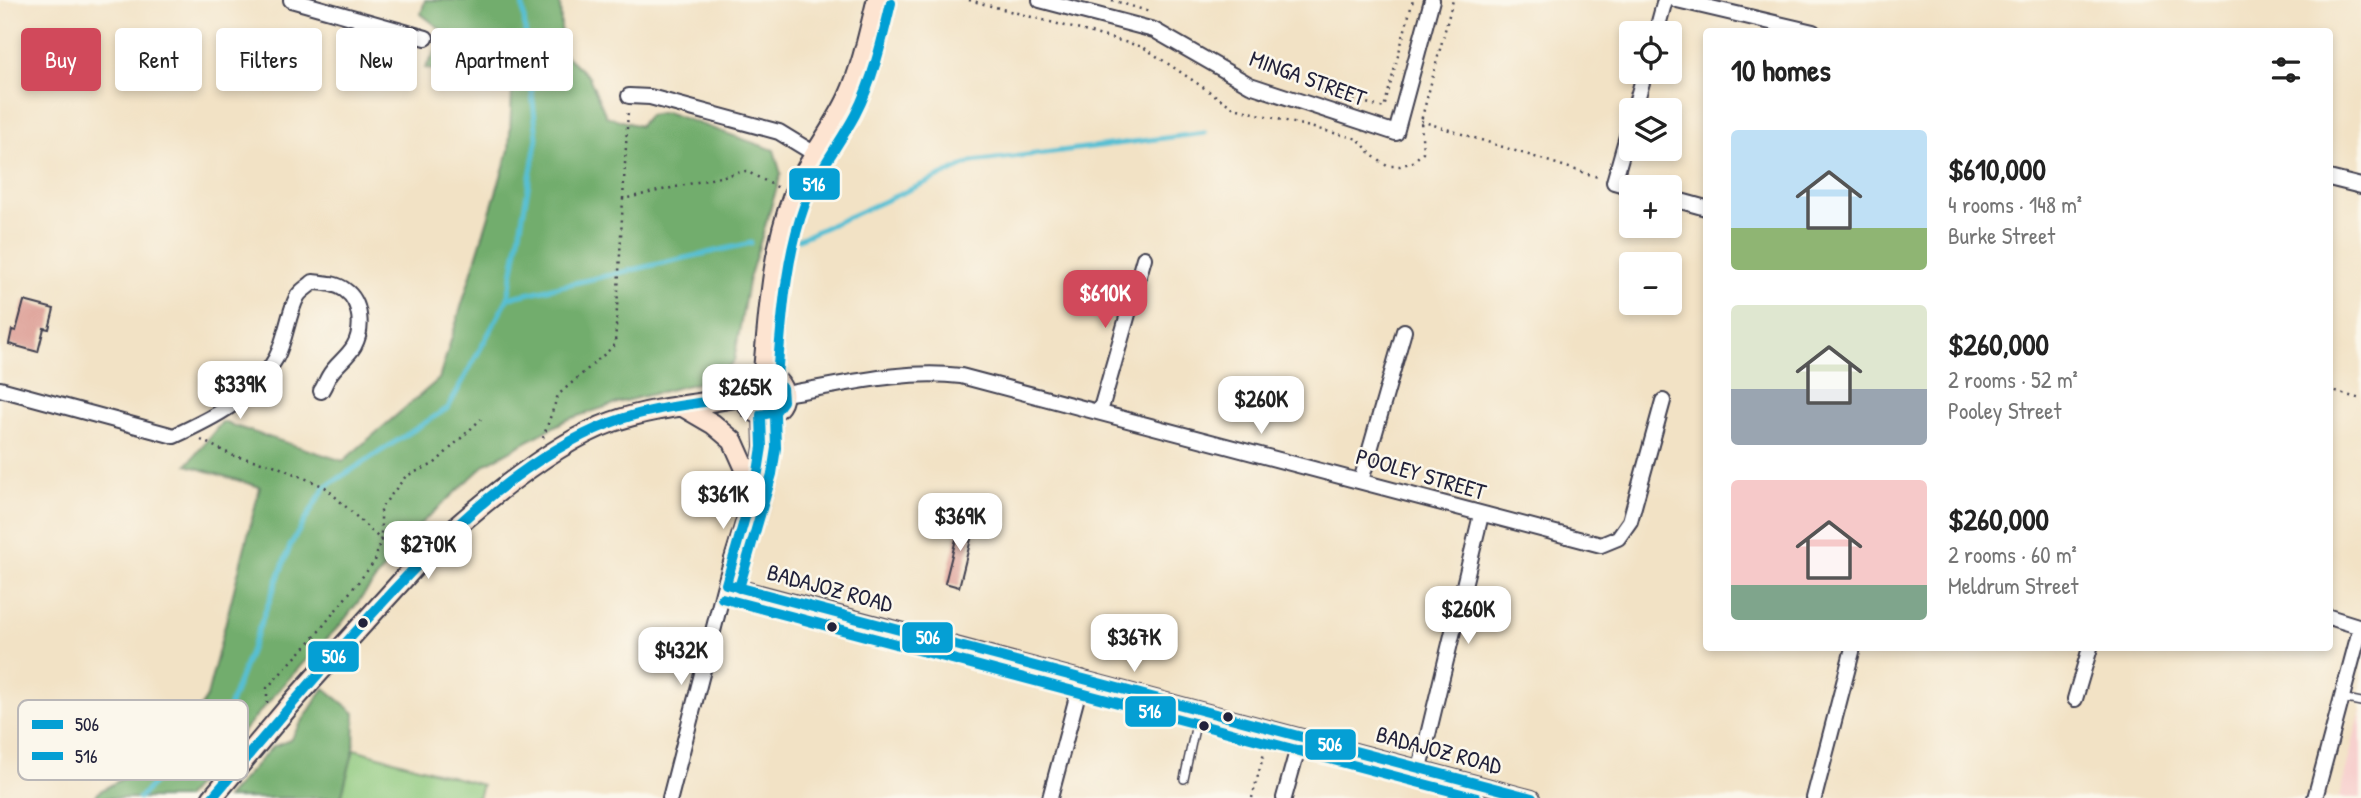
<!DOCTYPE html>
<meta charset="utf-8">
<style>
body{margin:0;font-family:"Patrick Hand",sans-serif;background:#f6f6f6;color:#222;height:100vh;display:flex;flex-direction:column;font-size:26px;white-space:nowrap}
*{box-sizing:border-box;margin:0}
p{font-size:23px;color:#767676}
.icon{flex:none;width:38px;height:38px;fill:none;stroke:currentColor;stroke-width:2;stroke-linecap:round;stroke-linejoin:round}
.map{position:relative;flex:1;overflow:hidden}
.sheet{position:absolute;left:1703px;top:28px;width:630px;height:623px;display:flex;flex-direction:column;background:#fff;border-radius:7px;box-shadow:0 4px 10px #0003}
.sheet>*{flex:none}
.guide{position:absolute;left:21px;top:28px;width:665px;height:63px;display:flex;gap:14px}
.buttons{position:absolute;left:1619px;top:21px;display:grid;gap:14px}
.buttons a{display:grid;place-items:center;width:63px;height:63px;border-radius:7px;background:#fff;box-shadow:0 4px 10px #0003;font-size:35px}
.price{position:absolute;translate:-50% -60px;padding:0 16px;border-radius:14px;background:#fff;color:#222;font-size:23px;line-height:46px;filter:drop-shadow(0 2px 4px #0008)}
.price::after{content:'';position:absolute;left:50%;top:42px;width:21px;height:16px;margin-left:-10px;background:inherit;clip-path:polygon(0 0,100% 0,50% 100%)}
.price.selected{background:#d1495b;color:#fff}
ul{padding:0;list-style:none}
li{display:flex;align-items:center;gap:21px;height:175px;padding:0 28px}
li span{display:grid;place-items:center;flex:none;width:196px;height:140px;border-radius:7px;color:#555}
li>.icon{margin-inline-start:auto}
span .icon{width:84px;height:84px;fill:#fffc;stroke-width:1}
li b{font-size:30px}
h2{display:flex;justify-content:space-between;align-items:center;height:84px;padding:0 28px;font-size:30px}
.tag{padding:0 24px;border-radius:7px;background:#fff;box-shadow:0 4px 10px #0003;font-size:24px;line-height:63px}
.tag.selected{background:#d1495b;color:#fff}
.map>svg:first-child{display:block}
</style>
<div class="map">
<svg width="2361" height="798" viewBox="0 0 2361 798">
<rect width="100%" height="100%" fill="#fbf7ec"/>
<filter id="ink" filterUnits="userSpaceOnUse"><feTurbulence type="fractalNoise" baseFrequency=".0143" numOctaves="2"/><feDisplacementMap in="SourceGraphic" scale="14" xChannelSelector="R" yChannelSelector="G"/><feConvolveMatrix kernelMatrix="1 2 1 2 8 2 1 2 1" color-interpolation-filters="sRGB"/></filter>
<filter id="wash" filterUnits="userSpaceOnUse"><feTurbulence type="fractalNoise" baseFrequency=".00686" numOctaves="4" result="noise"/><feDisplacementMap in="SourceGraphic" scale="28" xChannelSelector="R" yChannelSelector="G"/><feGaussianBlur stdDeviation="1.57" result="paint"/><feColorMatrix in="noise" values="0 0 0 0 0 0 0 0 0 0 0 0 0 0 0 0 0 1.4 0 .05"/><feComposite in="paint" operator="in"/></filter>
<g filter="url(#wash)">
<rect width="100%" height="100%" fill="#f2e2c5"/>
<path fill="#f7d0ce" d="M2361 710V798H2339Z"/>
<path fill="#8ec97e" stroke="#58765c" stroke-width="2" d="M354 749 482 785 478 798H341Z"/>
<path fill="#72ad6d" stroke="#4a6854" stroke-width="2" d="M425 0H560L562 52 589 77 606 116 639 126 649 115 666 112 774 150 781 174 748 282 734 361 716 378 621 402 566 420 486 464 414 530 341 624 291 676 185 798H94L100 791 178 748 207 696 260 487 187 465 222 422 343 461 439 379 509 150 512 92 425 68 447 34 421 14Z
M324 688 355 713 354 749 341 798H226L272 747 290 740Z"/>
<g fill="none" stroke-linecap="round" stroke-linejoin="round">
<path stroke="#56bfd3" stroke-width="5" d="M799 239 972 162 1205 133
M508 298 751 243
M139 798 229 707 291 544 325 487 448 408 508 298 537 138 522 0"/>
</g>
<g id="blocks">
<path fill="#d9938a" d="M24 301 54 309 49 329 44 328 38 352 9 344 12 330 16 331Z
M961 519 975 523 959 587 945 583Z"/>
</g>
</g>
<g filter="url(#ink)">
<use href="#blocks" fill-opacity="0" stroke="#413f50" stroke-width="2"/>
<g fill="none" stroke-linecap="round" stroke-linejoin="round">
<defs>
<path id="lane" d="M2342 698 2361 702
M1184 779 1199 710"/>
<path id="street" d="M291 0 426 38
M1040 0 1154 30 1250 85 1396 133 1432 0
M1677 0 1813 32
M1656 33 1665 0
M629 96 650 97 779 132 815 154
M1634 110 1645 72
M1631 122 1614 182 1632 187
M2329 178 2361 186
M1670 198 1706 208
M0 389 174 436C213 418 254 398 276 358 286 339 288 314 297 297 300 291 308 287 313 282 324 283 336 283 345 290 362 302 363 330 354 346 347 358 335 365 329 376 326 381 324 387 321 391
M784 394C842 385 901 369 961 376L1601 545 1618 538 1630 521 1663 401
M1100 412 1144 258
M1361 481 1404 331
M726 584 1532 798
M2329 617 2361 627
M2075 699 2090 648
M1420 768 1481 515
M670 798 729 569 758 474 762 447 761 415
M1050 798 1082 678
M1284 798 1301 737
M1814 798 1853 648
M2315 798 2361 626"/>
<path id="secondary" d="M745 395a19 19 0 1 1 38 0a19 19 0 1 1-38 0Z
M763 376C769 315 771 254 793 196 807 161 832 132 848 98 862 67 869 33 877 0
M682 406 713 424 733 441 754 488
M212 798 296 698 428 552C475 509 552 443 612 422 654 407 701 404 745 396"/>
</defs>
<use href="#lane" stroke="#413f50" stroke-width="10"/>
<use href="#street" stroke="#413f50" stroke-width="18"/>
<use href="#secondary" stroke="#413f50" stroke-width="23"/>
<path stroke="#413f50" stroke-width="2.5" stroke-dasharray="2 5" stroke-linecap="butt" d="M969 0 1143 47 1234 108 1358 139 1373 156 1387 166H1400L1413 162 1423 152 1421 121 1453 0
M1112 0 1150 12
M1320 90 1384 108 1413 0
M1421 121 1601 178
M623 199 628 111
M2329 390 2361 399
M543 438 558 395 615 345 623 199 746 171 779 188
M201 440 234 456 271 464 325 487 399 557
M267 703V688L315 636 375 561 381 538V508L406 476 434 464 481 419
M1252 798 1264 753"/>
<use href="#lane" stroke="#fff" stroke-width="7"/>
<use href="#street" stroke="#fff" stroke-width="14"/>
<use href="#secondary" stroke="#fde4d1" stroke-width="19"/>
<defs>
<path id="bus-1" d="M726 584 1532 798
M212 798C261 740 310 682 361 626 431 548 511 462 610 423 653 406 700 404 745 396 747 382 755 376 769 377L782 388 783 401 775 412 761 415 762 447 758 472 726 584"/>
<path id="bus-2" d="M777 377C782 319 785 259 805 204 817 172 839 145 855 115 873 80 882 41 891 3
M739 588 772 474 776 448 775 415
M722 598 1477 798"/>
</defs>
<use href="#bus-1" stroke="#fbf7ec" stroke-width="16"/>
<use href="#bus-2" stroke="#fbf7ec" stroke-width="16"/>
<use href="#bus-1" stroke="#059fd4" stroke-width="10"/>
<use href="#bus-2" stroke="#059fd4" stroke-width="10"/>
</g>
</g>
<g fill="#22223b" stroke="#fbf7ec" stroke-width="2.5">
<circle cx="363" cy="623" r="6"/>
<circle cx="832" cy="627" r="6"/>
<circle cx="1228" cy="717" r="6"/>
<circle cx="1204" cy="726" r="6"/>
</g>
<g text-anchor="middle" stroke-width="5" stroke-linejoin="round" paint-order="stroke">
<g font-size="23" fill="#22223b" stroke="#fbf7ec">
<text transform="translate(1308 78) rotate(20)" y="8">MINGA STREET</text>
<text transform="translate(1421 474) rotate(16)" y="8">POOLEY STREET</text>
<text transform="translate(830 588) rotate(15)" y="8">BADAJOZ ROAD</text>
<text transform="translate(1439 750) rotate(15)" y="8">BADAJOZ ROAD</text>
</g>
</g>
<rect x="18" y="700" width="230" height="80" rx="10" fill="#fbf7ec" stroke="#bab7b7" stroke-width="2"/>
<rect x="32" y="720" width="31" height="9" fill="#059fd4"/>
<rect x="32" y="752" width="31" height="8" fill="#059fd4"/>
<g font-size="19" fill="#22223b">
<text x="75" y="731">506</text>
<text x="75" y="763">516</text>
</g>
<g stroke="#fbf7ec" stroke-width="2.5">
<rect x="788" y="167" width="53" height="34" rx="7" fill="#059fd4"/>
<rect x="901" y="621" width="53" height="33" rx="7" fill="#059fd4"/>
<rect x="307" y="640" width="53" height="33" rx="7" fill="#059fd4"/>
<rect x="1124" y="695" width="53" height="33" rx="7" fill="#059fd4"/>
<rect x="1304" y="728" width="53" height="33" rx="7" fill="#059fd4"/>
</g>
<g font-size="19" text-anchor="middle" font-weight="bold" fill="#fff">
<text x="814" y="191">516</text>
<text x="928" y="644">506</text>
<text x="334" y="663">506</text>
<text x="1150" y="718">516</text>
<text x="1330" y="751">506</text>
</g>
</svg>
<div class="buttons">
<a><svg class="icon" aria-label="locate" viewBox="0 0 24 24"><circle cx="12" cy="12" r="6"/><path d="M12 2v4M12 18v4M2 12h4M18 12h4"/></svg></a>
<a><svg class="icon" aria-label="layers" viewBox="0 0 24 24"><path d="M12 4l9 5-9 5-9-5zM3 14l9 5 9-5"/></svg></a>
<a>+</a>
<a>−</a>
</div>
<b class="price selected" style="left:1105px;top:330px">$610K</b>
<b class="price" style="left:240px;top:421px">$339K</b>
<b class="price" style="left:745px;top:424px">$265K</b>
<b class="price" style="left:1261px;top:436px">$260K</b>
<b class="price" style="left:723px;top:531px">$361K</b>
<b class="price" style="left:960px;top:553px">$369K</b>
<b class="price" style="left:428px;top:581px">$270K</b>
<b class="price" style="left:1468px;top:646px">$260K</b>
<b class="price" style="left:1134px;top:674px">$367K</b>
<b class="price" style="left:681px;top:687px">$432K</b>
<div class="guide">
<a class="tag selected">Buy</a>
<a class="tag">Rent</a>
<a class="tag">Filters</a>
<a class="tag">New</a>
<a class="tag">Apartment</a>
</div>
<section class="sheet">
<h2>10 homes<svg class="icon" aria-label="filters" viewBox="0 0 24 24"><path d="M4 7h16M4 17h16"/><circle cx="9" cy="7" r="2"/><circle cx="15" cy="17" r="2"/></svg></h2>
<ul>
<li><span style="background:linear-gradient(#bfe0f5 70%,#8fb573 0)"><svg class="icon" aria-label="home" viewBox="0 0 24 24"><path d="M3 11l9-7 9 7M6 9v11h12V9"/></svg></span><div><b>$610,000</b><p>4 rooms · 148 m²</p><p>Burke Street</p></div></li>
<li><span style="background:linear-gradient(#dfe7d0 60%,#9aa5b1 0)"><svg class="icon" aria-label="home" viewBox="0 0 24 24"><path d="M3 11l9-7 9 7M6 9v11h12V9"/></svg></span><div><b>$260,000</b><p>2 rooms · 52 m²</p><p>Pooley Street</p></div></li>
<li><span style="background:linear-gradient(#f6c9c9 75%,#7fa58c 0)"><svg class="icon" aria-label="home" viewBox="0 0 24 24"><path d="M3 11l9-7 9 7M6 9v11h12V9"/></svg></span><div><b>$260,000</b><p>2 rooms · 60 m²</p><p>Meldrum Street</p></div></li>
</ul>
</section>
</div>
